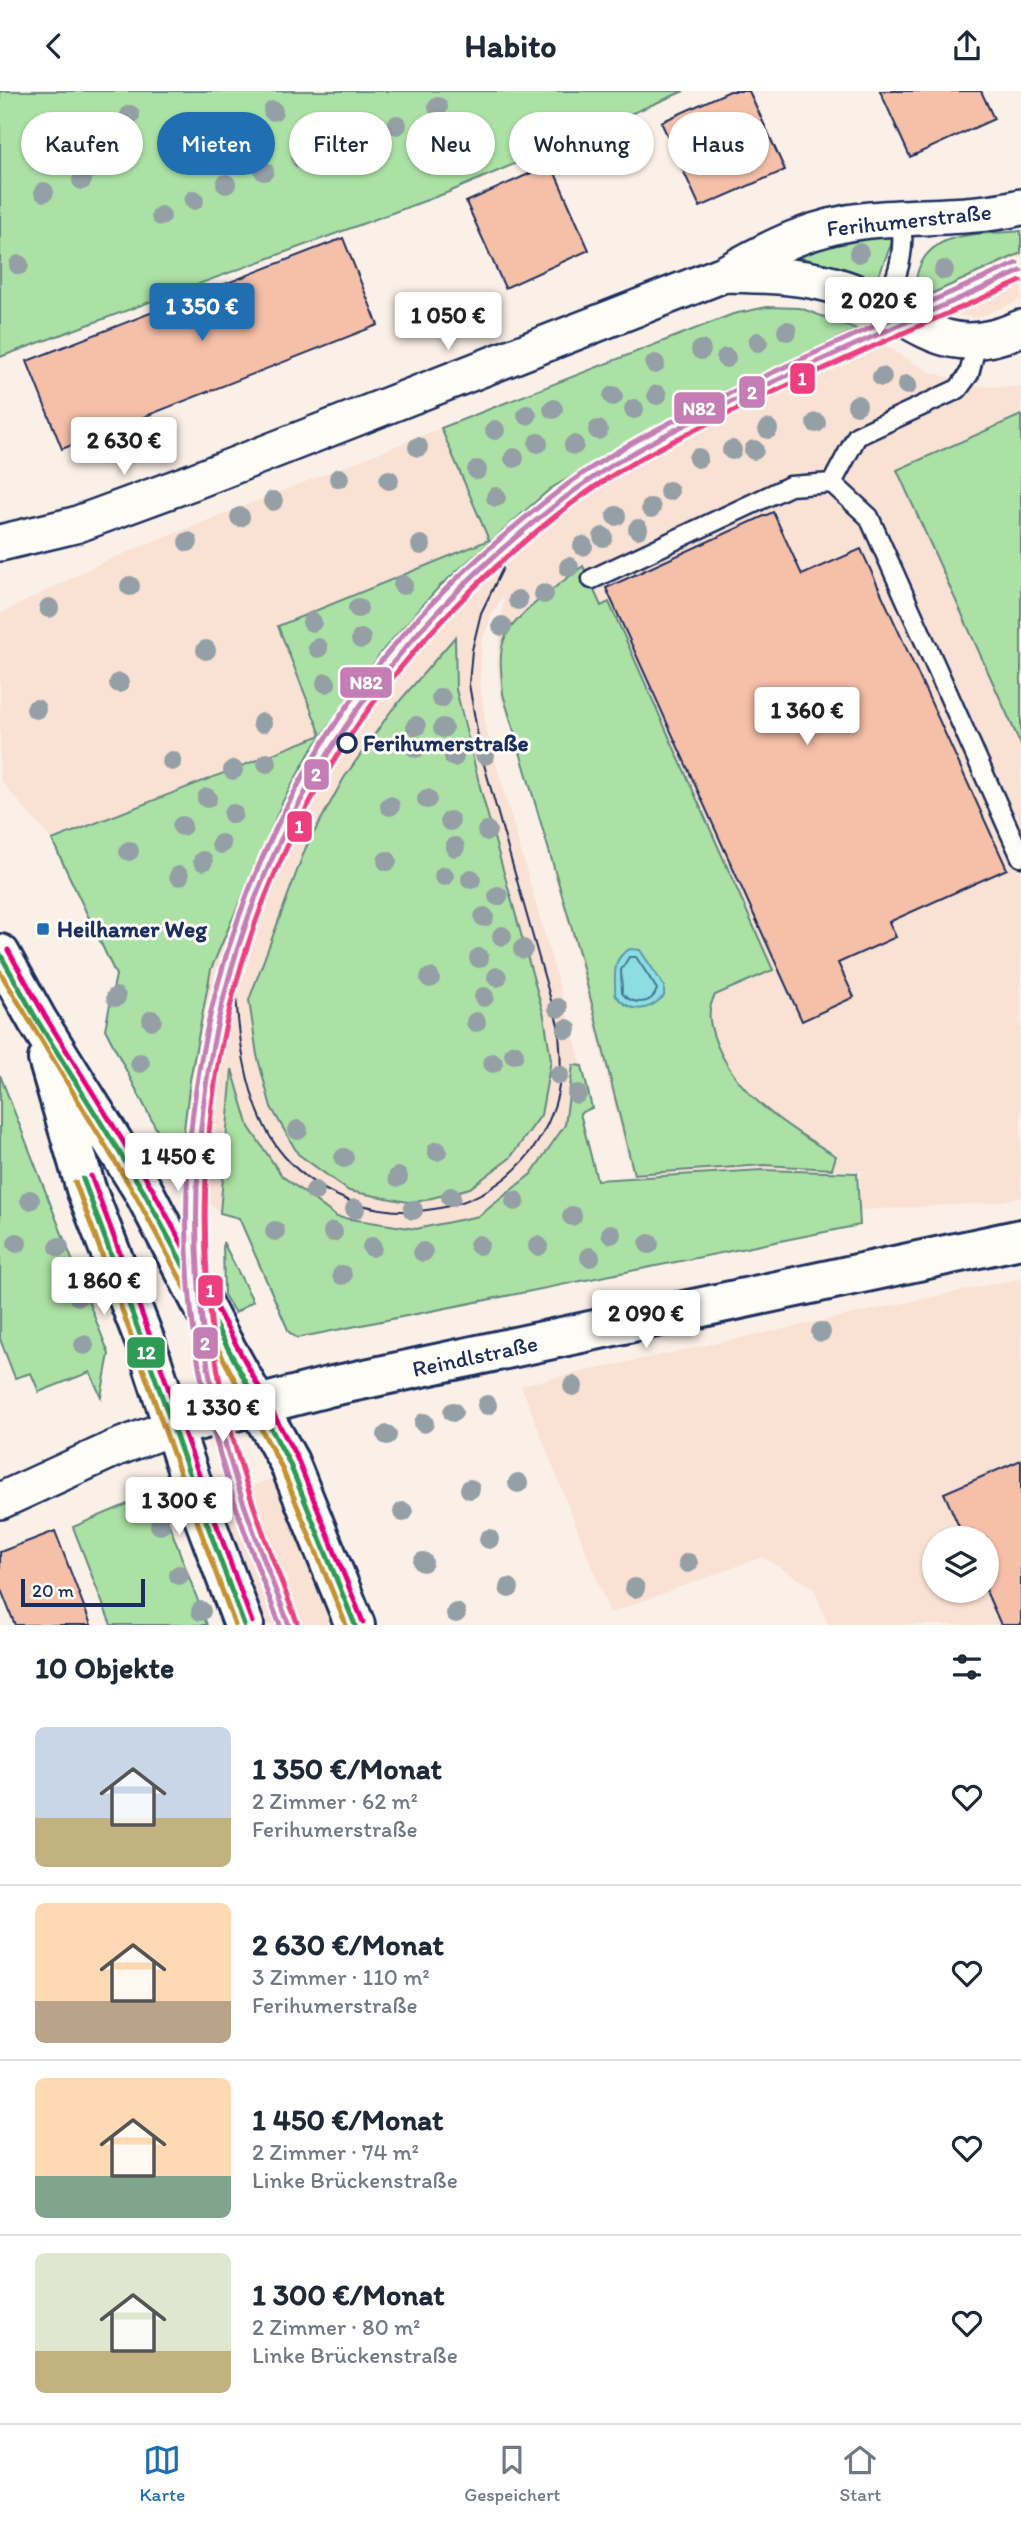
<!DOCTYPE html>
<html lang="de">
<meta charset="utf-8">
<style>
body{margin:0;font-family:Itim,sans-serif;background:#f2f2f3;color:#1f2937;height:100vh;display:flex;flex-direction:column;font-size:26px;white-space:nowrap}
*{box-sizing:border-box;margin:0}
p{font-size:23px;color:#747a83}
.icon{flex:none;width:38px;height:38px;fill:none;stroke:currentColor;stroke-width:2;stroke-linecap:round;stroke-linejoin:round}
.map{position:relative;height:1534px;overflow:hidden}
.side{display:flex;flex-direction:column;background:#fff;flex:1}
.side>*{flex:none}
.hud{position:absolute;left:21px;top:21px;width:980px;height:63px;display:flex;gap:14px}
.controls{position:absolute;left:922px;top:1435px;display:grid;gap:14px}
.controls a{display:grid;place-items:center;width:77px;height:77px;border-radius:50%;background:#fff;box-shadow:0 2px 5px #0004;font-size:35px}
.scale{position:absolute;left:21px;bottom:18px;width:124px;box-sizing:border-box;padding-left:7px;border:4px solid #1b2f5e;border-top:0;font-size:19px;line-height:24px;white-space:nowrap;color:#1b2f5e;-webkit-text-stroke:5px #fdfcf7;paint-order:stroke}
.price{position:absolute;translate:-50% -60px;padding:0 16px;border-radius:7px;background:#fff;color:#222;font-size:23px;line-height:46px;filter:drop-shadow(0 2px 4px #0008)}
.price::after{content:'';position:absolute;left:50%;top:42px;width:21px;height:16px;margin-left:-10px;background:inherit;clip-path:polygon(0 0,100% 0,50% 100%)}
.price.active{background:#1f6fb2;color:#fff}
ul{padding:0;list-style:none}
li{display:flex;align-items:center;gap:21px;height:175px;padding:0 35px}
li+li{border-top:2px solid #e0e1e3}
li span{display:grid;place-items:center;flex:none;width:196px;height:140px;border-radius:10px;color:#555}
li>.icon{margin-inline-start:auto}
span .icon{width:84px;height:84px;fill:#fffc;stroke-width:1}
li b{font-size:30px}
h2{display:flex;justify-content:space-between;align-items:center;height:84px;padding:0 35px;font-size:30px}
.tag{padding:0 24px;border-radius:32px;background:#fff;box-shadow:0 2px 5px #0004;font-size:24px;line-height:63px}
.tag.active{background:#1f6fb2;color:#fff}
header{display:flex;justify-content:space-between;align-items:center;height:91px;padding:0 35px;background:#fff;font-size:32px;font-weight:800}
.tabs{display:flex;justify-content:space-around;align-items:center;height:98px;border-top:2px solid #e0e1e3;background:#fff;font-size:19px;color:#747a83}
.tabs a{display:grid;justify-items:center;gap:4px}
.tabs .active{color:#1f6fb2}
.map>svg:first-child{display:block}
</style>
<header><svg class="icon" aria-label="back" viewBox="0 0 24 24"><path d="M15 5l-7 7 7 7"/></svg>Habito<svg class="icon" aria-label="share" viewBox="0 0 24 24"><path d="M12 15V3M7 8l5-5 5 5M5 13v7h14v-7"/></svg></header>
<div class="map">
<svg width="1021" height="1534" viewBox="0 0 1021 1534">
<rect width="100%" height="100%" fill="#fbf0e7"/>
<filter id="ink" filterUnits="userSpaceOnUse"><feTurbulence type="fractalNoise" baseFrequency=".0143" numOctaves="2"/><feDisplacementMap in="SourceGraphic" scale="14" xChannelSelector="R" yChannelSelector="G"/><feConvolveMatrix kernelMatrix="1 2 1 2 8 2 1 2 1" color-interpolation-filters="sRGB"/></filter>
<g filter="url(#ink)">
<path fill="#f9e1d4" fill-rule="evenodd" d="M1021 162V209L977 227 945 222 920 208Z
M857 238 930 281 978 295 1021 296V1106L992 1112 860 1119V1082L869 1080 762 1078 632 1085 577 864 516 648 500 605 497 573 504 504 492 523 482 550 480 591 486 637 582 975 573 974 565 1034 531 1083 479 1125 416 1138 337 1126 282 1085 250 1036 232 980 220 1122 183 1090 184 1038 198 938 211 878 258 762 321 645 52 749 0 689V523L105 470 441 337 489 449 550 398 605 365 691 316ZM486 450 439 496 384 558 322 644 278 535ZM455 547 456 598 481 700 271 1016 257 964 249 909 306 756 344 687Z
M1021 1187V1534H828L814 1497 762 1466 610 1522 521 1294ZM934 1447H987V1500H934Z
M277 1385 334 1534H267L219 1409Z"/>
<path fill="#abe1a4" stroke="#638881" stroke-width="2" d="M0 0H684L449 101 0 266Z
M1021 140V162L920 208C914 197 915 188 919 177 934 137 985 144 1021 140Z
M884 145 892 148 891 154 876 191 842 177 793 165 825 150Z
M767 216 800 217 857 238 691 316 550 398 439 496 384 558 310 661 282 712 211 878 190 989 184 1038 183 1090 105 938 116 884 52 749 321 644 278 535 489 449 441 337 733 223Z
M1021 324V654L897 379Z
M583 475 601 515 609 511 773 879 715 904C707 918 709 931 714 946 734 1004 786 1035 836 1065L832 1078 764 1074 634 1083 580 865 503 603C502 587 498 565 504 549 513 524 562 492 583 475Z
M455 546 456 598 481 700 544 925 551 969 541 1024 510 1067 470 1097 413 1112 349 1100 298 1063 271 1016 257 964 249 909 306 756 344 687 391 620Z
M573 974 582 975 592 1017 580 1022 597 1089 762 1079 857 1082 860 1134 297 1247 289 1241 239 1127 220 1122 232 978 249 1036 282 1085 337 1126 416 1138 479 1125 531 1083 565 1034Z
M0 984 109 1263 101 1306 90 1281 39 1301 31 1282 15 1287 0 1248Z
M223 1151 253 1210 235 1222 224 1204Z
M151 1403 159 1407 163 1417 207 1534H111L73 1436Z"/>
<path fill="#8cdee2" stroke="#5f98ad" stroke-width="2" d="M630 858 640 859 664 895V905C647 922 630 922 615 904 616 885 610 868 630 858Z"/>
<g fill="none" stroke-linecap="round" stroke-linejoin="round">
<path stroke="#487593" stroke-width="2" d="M629 866H636L657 898C652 915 632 914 622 902L621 879Z"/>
</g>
<path fill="#f5bfa8" stroke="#1b2f5e" stroke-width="2" d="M730 0H749L785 79 700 116 661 31Z
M880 0H981L994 28 910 66Z
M551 73 589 159 505 197 466 111Z
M343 147 378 234 62 358 27 270Z
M773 421 802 484 861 458 1007 778 889 831 896 846 838 872 854 906 802 930 606 497Z
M1021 1369V1534H1001L986 1500 987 1447H964L944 1402Z
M55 1440 91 1534H15L0 1496V1461Z"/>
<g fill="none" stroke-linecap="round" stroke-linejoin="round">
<defs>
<path id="lane" d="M882 216C897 190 907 158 900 128
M977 252 969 283 958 298 857 345 832 392 869 426 1021 766
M592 488 790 395 832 392"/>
<path id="street" d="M724 183C766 184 806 184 846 198 916 223 940 274 1021 237
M0 452 75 434 192 391 724 183C771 156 815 134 870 129 920 124 971 128 1021 116
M0 1410 116 1357 173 1336"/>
<path id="secondary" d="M0 863 37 929 144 1101 222 1251 289 1371 355 1534
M48 968 86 1098 146 1253 196 1405 244 1534
M173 1336 328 1296 1021 1148"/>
</defs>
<use href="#lane" stroke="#1b2f5e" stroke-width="23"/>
<use href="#street" stroke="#1b2f5e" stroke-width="40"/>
<use href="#secondary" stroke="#1b2f5e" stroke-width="44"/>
<use href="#lane" stroke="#fdfcf7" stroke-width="18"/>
<use href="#street" stroke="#fdfcf7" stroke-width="35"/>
<use href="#secondary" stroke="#fdfcf7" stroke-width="38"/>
<path stroke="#1b2f5e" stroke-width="2" d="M234 862C236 924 241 1016 284 1065 364 1155 518 1133 555 1013 563 987 561 961 558 934L481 663 469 593 472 559 481 522 503 477"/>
<defs>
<path id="bus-1" d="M0 863 37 929 144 1101 289 1371 355 1534
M83 1088C139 1236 189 1386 244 1534"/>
<path id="bus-2" d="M0 881 136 1105 281 1375 346 1534
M75 1091C131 1238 180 1387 235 1534"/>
<path id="bus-3" d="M8 859 45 925 152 1097 297 1367 363 1531
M91 1085C148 1233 197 1383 252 1531"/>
</defs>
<use href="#bus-1" stroke="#fdfcf7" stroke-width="10"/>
<use href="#bus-2" stroke="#fdfcf7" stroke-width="10"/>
<use href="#bus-3" stroke="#fdfcf7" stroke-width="10"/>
<use href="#bus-1" stroke="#2d9b54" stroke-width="5"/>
<use href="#bus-2" stroke="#c59130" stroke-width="5"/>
<use href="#bus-3" stroke="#e5007d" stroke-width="5"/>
<defs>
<path id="tram-1" d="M289 1534C255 1446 219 1356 206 1262 158 916 294 607 574 400 624 363 682 335 737 308 831 263 926 223 1021 180"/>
<path id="tram-2" d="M297 1531C263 1444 228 1354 215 1262 166 917 302 614 579 407 628 371 685 343 740 317 832 272 927 232 1021 190"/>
<path id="tram-3" d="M280 1534C246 1448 214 1361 198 1269 157 1022 227 758 386 564 438 500 502 443 568 393 618 356 676 328 732 301 826 255 922 215 1017 172"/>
</defs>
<use href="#tram-1" stroke="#fdfcf7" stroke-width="10"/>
<use href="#tram-2" stroke="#fdfcf7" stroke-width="10"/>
<use href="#tram-3" stroke="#fdfcf7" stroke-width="10"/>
<use href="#tram-1" stroke="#c57eb5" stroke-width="5"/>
<use href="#tram-2" stroke="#ed3f80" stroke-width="5"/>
<use href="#tram-3" stroke="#c57eb5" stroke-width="5"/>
</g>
<g fill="#949fa6">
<circle cx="438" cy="16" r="10"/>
<circle cx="273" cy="20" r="10"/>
<circle cx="130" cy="24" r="10"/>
<circle cx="397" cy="34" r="10"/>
<circle cx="215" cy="42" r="10"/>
<circle cx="86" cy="47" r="10"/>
<circle cx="172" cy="51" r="10"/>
<circle cx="347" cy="54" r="10"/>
<circle cx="301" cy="68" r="10"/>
<circle cx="50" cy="69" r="10"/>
<circle cx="122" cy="71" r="10"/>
<circle cx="264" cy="80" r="10"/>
<circle cx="82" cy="89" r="10"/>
<circle cx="226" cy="93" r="10"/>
<circle cx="44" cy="101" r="10"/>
<circle cx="194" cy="109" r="10"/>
<circle cx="161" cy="125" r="10"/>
<circle cx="859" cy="162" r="10"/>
<circle cx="19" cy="174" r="10"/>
<circle cx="944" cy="179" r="10"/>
<circle cx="787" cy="240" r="10"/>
<circle cx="758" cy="251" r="10"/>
<circle cx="701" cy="259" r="10"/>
<circle cx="726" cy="267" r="10"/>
<circle cx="655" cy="273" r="10"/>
<circle cx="882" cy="286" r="10"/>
<circle cx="907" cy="294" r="10"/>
<circle cx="657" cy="304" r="10"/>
<circle cx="613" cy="305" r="10"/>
<circle cx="857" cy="314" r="10"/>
<circle cx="553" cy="318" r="10"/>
<circle cx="634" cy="318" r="10"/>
<circle cx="527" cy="324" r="10"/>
<circle cx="816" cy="332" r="10"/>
<circle cx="768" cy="338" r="10"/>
<circle cx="495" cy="339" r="10"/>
<circle cx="598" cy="339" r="10"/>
<circle cx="538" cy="352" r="10"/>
<circle cx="574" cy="354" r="10"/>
<circle cx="418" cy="356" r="10"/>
<circle cx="732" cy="359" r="10"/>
<circle cx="754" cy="359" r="10"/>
<circle cx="514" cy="367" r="10"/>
<circle cx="698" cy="367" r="10"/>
<circle cx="477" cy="379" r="10"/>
<circle cx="339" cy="387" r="10"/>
<circle cx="389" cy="389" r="10"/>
<circle cx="669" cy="400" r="10"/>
<circle cx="496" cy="406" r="10"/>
<circle cx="273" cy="410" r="10"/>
<circle cx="651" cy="417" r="10"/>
<circle cx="616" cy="425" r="10"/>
<circle cx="240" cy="426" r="10"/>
<circle cx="638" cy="438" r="10"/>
<circle cx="603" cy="446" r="10"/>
<circle cx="188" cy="451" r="10"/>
<circle cx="421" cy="454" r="10"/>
<circle cx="583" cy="455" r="10"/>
<circle cx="569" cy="476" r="10"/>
<circle cx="403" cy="494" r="10"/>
<circle cx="130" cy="495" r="10"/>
<circle cx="544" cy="503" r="10"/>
<circle cx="518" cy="509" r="10"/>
<circle cx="49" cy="517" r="10"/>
<circle cx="358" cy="517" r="10"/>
<circle cx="312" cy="531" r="10"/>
<circle cx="502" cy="535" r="10"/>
<circle cx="361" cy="548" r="10"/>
<circle cx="318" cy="557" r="10"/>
<circle cx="206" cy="559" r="10"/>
<circle cx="119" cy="592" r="10"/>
<circle cx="326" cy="592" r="10"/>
<circle cx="441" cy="607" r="10"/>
<circle cx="36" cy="618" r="10"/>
<circle cx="262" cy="632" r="10"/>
<circle cx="416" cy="635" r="10"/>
<circle cx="443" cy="637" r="10"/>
<circle cx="416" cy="657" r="10"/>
<circle cx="485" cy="664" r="10"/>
<circle cx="454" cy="666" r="10"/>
<circle cx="172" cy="670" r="10"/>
<circle cx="267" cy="672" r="10"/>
<circle cx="233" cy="679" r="10"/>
<circle cx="207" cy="707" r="10"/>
<circle cx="427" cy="708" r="10"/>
<circle cx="390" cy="715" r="10"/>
<circle cx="233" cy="723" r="10"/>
<circle cx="450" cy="730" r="10"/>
<circle cx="182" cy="735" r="10"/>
<circle cx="487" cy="740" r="10"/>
<circle cx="221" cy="753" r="10"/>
<circle cx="455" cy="756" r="10"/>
<circle cx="129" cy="760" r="10"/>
<circle cx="203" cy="770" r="10"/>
<circle cx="387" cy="770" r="10"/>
<circle cx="179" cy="785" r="10"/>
<circle cx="444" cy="785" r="10"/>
<circle cx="471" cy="788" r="10"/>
<circle cx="498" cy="805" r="10"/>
<circle cx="484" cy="826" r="10"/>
<circle cx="502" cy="845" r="10"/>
<circle cx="523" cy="858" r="10"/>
<circle cx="479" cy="867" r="10"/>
<circle cx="497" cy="886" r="10"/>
<circle cx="430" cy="887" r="10"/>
<circle cx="116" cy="906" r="10"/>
<circle cx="484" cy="906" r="10"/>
<circle cx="558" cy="917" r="10"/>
<circle cx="152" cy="929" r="10"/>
<circle cx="476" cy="931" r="10"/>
<circle cx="567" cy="938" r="10"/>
<circle cx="514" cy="963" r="10"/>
<circle cx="140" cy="972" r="10"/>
<circle cx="493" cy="972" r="10"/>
<circle cx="559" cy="984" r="10"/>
<circle cx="577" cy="1003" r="10"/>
<circle cx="298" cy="1039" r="10"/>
<circle cx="437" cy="1060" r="10"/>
<circle cx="344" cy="1067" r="10"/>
<circle cx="398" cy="1086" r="10"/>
<circle cx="315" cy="1100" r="10"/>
<circle cx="451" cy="1106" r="10"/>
<circle cx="30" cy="1109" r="10"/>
<circle cx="515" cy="1110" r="10"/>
<circle cx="355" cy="1118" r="10"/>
<circle cx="413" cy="1119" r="10"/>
<circle cx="572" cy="1125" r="10"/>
<circle cx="275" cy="1140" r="10"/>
<circle cx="333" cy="1141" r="10"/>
<circle cx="611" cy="1143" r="10"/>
<circle cx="17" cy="1152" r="10"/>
<circle cx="649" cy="1153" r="10"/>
<circle cx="479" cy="1154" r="10"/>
<circle cx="538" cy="1155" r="10"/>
<circle cx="59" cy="1156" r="10"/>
<circle cx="372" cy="1156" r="10"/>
<circle cx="423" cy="1161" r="10"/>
<circle cx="590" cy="1166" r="10"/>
<circle cx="342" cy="1184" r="10"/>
<circle cx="78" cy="1205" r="10"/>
<circle cx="821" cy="1241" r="10"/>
<circle cx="84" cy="1254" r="10"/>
<circle cx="573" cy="1295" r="10"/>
<circle cx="487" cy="1314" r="10"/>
<circle cx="453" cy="1321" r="10"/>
<circle cx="424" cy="1332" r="10"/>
<circle cx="387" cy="1344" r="10"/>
<circle cx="518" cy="1392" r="10"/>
<circle cx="470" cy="1398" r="10"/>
<circle cx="403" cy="1421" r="10"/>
<circle cx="160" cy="1434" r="10"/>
<circle cx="489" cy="1448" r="10"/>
<circle cx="423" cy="1471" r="10"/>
<circle cx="688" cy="1472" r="10"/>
<circle cx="179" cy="1484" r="10"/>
<circle cx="509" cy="1497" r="10"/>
<circle cx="635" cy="1497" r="10"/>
<circle cx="201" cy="1520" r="10"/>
<circle cx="456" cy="1522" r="10"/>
</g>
</g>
<circle fill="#fdfcf7" stroke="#1b2f5e" stroke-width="3.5" cx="347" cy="652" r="9"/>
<rect fill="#1f6fb2" stroke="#fdfcf7" stroke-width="2.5" x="36" y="831" width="14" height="14" rx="3.5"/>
<g text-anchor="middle" stroke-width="6" stroke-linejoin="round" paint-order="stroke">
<g font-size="23" fill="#1b2f5e" stroke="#fdfcf7">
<text transform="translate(909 129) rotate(-6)" y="8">Ferihumerstraße</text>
<text transform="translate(475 1265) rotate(-12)" y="8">Reindlstraße</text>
</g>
<g font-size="23" font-weight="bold" fill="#1b2f5e" stroke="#fdfcf7" text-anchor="start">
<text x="363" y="660">Ferihumerstraße</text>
</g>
<g font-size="23" font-weight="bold" fill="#1b2f5e" stroke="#fdfcf7" text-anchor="start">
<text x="57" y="846">Heilhamer Weg</text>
</g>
</g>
<g stroke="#fdfcf7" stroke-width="2.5">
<rect x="789" y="271" width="27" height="33" rx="7" fill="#ed3f80"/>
<rect x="738" y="284" width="28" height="34" rx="7" fill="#c57eb5"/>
<rect x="673" y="300" width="53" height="34" rx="7" fill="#c57eb5"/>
<rect x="339" y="575" width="54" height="33" rx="7" fill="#c57eb5"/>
<rect x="303" y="667" width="27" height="33" rx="7" fill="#c57eb5"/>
<rect x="286" y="719" width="27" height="33" rx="7" fill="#ed3f80"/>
<rect x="197" y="1183" width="27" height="33" rx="7" fill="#ed3f80"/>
<rect x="192" y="1235" width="27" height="34" rx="7" fill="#c57eb5"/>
<rect x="126" y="1245" width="40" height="33" rx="7" fill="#2d9b54"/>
</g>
<g font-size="19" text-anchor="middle" font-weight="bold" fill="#fff">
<text x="802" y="294">1</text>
<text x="752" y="308">2</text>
<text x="699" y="324">N82</text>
<text x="366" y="598">N82</text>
<text x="316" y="690">2</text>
<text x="299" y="742">1</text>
<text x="210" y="1206">1</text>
<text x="205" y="1259">2</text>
<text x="146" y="1268">12</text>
</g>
</svg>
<div class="controls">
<a><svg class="icon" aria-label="layers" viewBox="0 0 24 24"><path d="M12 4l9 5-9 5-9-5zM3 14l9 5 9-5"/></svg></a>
</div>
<div class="scale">20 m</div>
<b class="price" style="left:879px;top:246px">2 020 €</b>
<b class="price active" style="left:202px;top:252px">1 350 €</b>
<b class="price" style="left:448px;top:261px">1 050 €</b>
<b class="price" style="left:124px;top:386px">2 630 €</b>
<b class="price" style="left:807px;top:656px">1 360 €</b>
<b class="price" style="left:178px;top:1102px">1 450 €</b>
<b class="price" style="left:104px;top:1226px">1 860 €</b>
<b class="price" style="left:646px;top:1259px">2 090 €</b>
<b class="price" style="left:223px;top:1353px">1 330 €</b>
<b class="price" style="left:179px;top:1446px">1 300 €</b>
<div class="hud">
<a class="tag">Kaufen</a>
<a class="tag active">Mieten</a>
<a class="tag">Filter</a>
<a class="tag">Neu</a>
<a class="tag">Wohnung</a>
<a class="tag">Haus</a>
</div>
</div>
<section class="side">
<h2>10 Objekte<svg class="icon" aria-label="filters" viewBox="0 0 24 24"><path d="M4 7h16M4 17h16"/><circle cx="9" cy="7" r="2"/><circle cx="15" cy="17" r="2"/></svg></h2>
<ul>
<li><span style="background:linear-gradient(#c9d6e8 65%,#c2b280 0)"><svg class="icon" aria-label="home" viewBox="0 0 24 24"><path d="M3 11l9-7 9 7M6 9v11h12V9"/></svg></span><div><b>1 350 €/Monat</b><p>2 Zimmer · 62 m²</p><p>Ferihumerstraße</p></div><svg class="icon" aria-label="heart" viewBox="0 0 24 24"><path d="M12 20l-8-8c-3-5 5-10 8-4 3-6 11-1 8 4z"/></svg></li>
<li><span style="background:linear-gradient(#ffd9b3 70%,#b9a48a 0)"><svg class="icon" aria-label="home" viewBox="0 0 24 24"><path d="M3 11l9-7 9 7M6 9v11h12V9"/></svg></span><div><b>2 630 €/Monat</b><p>3 Zimmer · 110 m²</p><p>Ferihumerstraße</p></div><svg class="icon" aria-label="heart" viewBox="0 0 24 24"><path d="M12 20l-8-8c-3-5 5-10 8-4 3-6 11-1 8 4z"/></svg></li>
<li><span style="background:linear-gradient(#ffd9b3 70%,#7fa58c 0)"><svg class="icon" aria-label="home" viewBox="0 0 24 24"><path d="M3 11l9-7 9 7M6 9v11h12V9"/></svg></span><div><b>1 450 €/Monat</b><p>2 Zimmer · 74 m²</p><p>Linke Brückenstraße</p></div><svg class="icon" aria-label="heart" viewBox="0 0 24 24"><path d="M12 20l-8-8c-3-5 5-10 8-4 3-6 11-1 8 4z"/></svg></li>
<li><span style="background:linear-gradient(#dfe7d0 70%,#c2b280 0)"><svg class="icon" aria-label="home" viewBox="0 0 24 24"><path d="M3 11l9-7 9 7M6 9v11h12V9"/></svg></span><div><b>1 300 €/Monat</b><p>2 Zimmer · 80 m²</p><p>Linke Brückenstraße</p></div><svg class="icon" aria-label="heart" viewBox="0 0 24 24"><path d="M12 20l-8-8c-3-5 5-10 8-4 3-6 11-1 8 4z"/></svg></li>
</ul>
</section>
<nav class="tabs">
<a class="active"><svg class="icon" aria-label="map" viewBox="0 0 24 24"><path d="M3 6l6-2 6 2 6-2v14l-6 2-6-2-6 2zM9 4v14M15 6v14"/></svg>Karte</a>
<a><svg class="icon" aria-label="saved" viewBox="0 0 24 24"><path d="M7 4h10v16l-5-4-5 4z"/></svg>Gespeichert</a>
<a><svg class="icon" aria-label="home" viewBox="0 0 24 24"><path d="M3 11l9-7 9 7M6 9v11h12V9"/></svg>Start</a>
</nav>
